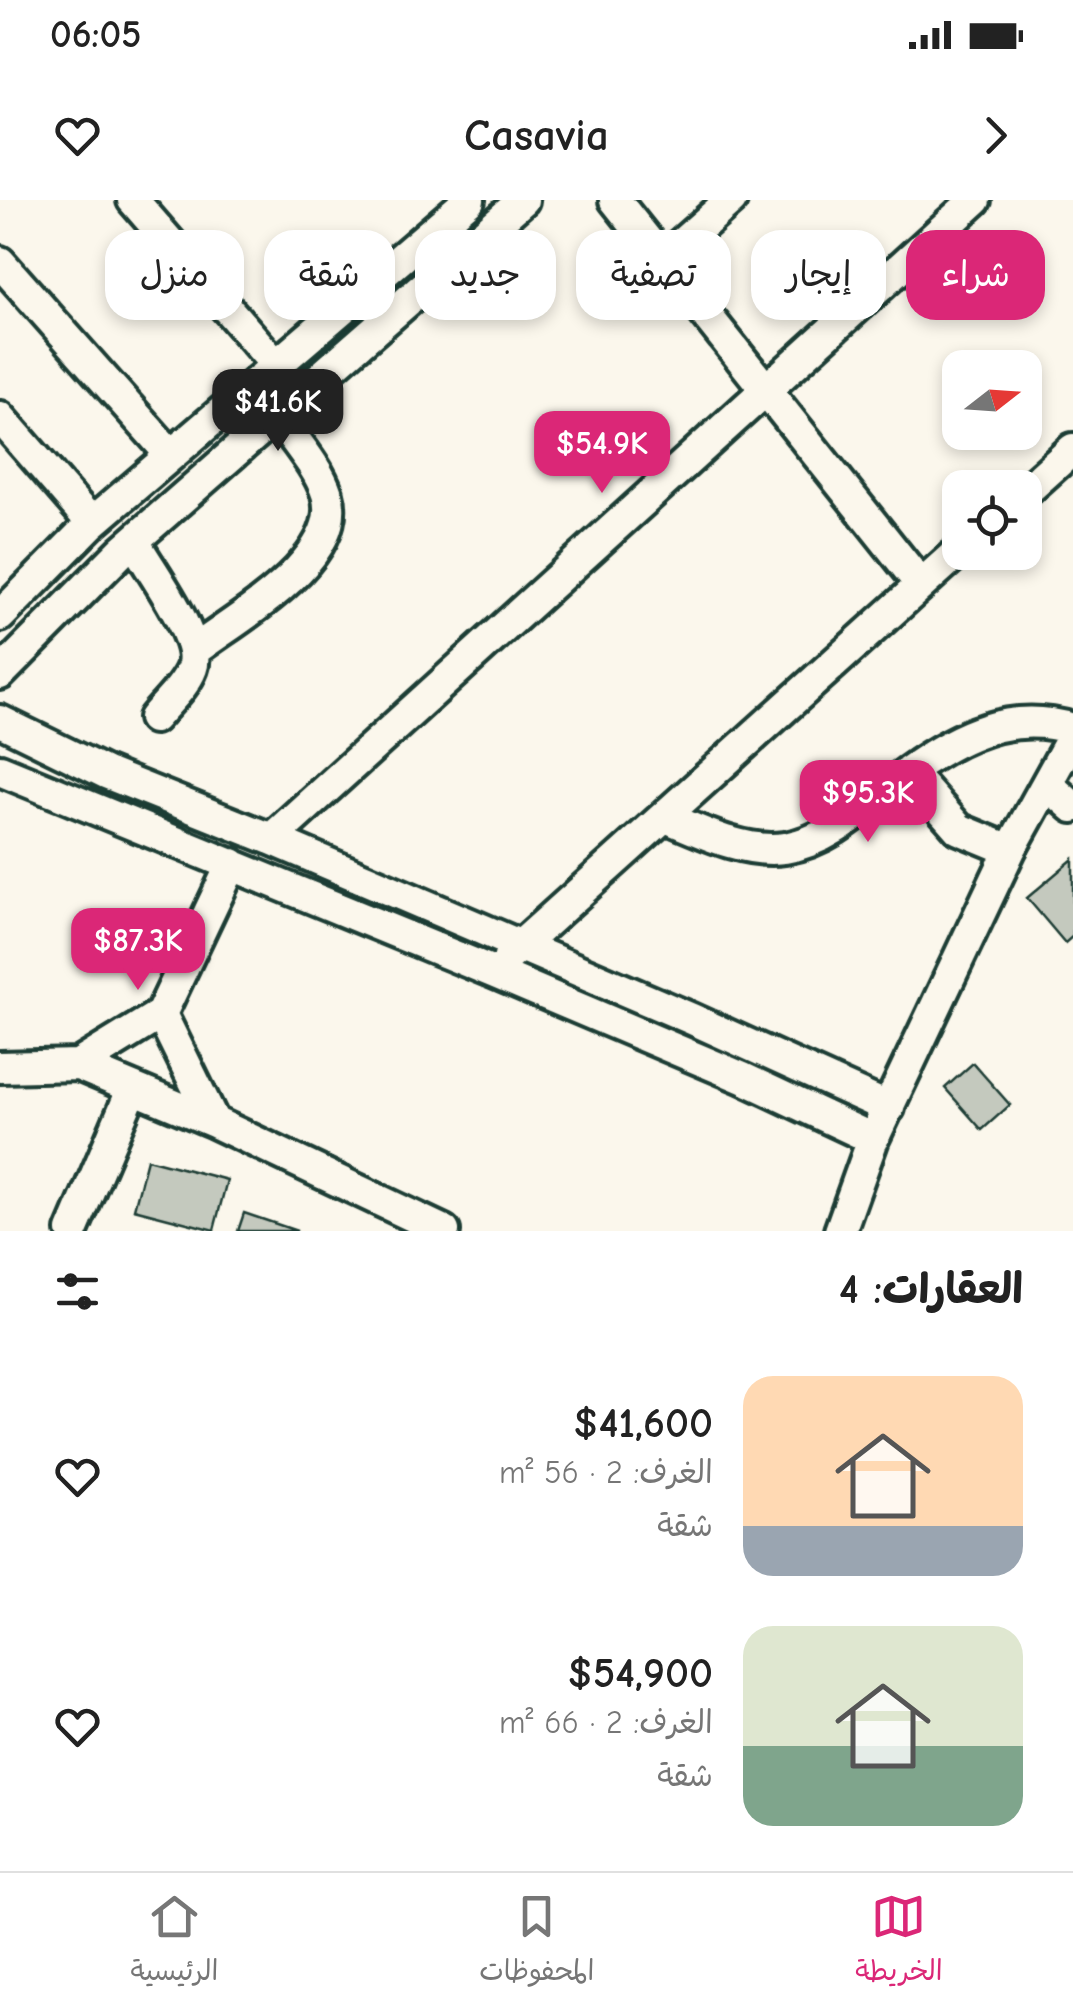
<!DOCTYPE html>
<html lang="ar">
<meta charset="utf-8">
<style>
body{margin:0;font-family:"Comic Neue","Playpen Sans Arabic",sans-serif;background:#f6f6f6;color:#222;direction:rtl;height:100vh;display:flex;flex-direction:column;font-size:38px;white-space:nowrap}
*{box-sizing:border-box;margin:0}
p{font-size:32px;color:#767676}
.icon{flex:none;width:55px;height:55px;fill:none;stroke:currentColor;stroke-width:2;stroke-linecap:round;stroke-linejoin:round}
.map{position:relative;height:1031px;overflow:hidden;direction:ltr}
.sheet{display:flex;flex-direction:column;background:#fff;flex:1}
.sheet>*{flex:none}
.guide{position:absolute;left:30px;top:30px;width:1015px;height:90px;direction:rtl;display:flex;gap:20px}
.needle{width:65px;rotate:73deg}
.controls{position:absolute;left:942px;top:150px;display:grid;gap:20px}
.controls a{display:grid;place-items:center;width:100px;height:100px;border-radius:20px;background:#fff;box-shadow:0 5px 15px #0003;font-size:50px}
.price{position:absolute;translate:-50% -85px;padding:0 22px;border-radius:20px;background:#db2777;color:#fff;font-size:32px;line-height:65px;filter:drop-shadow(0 2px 5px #0008)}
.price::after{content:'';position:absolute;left:50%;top:60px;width:30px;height:22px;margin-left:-15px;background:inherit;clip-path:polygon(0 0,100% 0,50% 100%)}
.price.selected{background:#222;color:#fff}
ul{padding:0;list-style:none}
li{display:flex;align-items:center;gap:30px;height:250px;padding:0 50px}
li span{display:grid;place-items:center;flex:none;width:280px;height:200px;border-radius:30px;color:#555}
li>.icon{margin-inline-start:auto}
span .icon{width:120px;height:120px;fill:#fffc;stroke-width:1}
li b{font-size:42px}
h2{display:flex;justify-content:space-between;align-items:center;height:120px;padding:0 50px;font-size:42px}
.chip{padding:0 35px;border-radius:30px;background:#fff;box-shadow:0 5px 15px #0003;font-size:35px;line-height:90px}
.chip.selected{background:#db2777;color:#fff}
.status{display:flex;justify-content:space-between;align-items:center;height:70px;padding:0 50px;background:#fff;direction:ltr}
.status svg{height:28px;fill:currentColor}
header{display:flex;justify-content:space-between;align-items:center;height:130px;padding:0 50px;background:#fff;font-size:45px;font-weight:700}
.tabs{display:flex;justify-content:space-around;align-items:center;height:140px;border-top:2px solid #e0e0e0;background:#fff;font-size:28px;color:#767676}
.tabs a{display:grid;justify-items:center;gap:5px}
.tabs .selected{color:#db2777}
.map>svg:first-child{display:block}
</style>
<div class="status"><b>06:05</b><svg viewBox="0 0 49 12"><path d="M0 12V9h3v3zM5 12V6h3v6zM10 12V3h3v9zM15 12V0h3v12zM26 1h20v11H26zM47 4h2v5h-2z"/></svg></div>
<header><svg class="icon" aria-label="forward" viewBox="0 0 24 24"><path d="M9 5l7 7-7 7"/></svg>Casavia<svg class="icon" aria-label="heart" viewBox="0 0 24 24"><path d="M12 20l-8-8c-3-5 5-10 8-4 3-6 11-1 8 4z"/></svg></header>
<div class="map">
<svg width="1073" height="1031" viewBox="0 0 1073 1031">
<rect width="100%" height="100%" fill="#fbf7ec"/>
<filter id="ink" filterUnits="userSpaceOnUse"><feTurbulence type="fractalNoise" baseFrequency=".01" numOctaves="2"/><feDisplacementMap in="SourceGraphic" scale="20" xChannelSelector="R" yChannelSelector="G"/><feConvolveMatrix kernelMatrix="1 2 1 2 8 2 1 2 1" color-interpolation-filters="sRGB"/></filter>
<g filter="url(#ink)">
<path fill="#c4c9be" stroke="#1f3d34" stroke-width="2.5" d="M1073 659V736L1065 743 1027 698Z
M973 863 1010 905 982 930 945 888Z
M147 959 227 980 214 1030 134 1009Z
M244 1013 297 1031H238Z"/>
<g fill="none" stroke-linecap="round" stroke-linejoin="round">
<defs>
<path id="minor" d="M133 0 276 165
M615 0 921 385
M663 60 731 0
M0 62 171 255
M0 217 92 323
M1025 292 1073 249
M134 341C149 369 203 439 192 468 185 487 166 503 154 518
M0 416 92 323 469 0
M195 450C237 418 346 358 327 294 318 266 293 239 277 215
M0 474 123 350 523 0
M0 521 106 573 271 639 692 819 889 908
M0 570 493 772 743 878 873 939
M909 572 959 629 1010 650
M1047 584 1073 607
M666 617C701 632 746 654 785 648 837 639 868 601 908 572 959 535 1011 510 1073 529
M271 639 975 0
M509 756 960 350
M78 865 214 922 444 1031
M0 867 78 865 161 814
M214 922 161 814 232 664
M72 1031 133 888
M840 1031 873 939 1010 650 1073 536"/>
</defs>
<use href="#minor" stroke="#1f3d34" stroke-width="38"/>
<use href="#minor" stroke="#fbf7ec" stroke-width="30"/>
</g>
</g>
</svg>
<div class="controls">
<a><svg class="needle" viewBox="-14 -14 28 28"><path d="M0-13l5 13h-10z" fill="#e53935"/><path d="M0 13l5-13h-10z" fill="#767676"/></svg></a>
<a><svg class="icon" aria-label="locate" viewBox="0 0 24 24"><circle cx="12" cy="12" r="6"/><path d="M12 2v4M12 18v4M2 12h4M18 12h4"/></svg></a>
</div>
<b class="price selected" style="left:278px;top:254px">$41.6K</b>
<b class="price" style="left:602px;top:296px">$54.9K</b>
<b class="price" style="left:868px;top:645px">$95.3K</b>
<b class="price" style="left:138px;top:793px">$87.3K</b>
<div class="guide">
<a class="chip selected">شراء</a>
<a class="chip">إيجار</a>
<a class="chip">تصفية</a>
<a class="chip">جديد</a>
<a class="chip">شقة</a>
<a class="chip">منزل</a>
</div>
</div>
<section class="sheet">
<h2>العقارات: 4<svg class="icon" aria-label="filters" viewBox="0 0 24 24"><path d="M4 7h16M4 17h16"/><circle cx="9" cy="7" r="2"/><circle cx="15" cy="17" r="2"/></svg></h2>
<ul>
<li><span style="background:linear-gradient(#ffd9b3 75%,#9aa5b1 0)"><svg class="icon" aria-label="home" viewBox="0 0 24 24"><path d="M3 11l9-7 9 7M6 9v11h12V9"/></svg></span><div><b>$41,600</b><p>الغرف: 2 · 56 m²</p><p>شقة</p></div><svg class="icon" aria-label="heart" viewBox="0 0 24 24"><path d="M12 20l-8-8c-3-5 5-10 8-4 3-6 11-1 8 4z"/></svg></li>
<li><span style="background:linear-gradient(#dfe7d0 60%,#7fa58c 0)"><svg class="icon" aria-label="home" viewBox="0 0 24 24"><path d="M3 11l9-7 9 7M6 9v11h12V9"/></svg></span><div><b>$54,900</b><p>الغرف: 2 · 66 m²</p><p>شقة</p></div><svg class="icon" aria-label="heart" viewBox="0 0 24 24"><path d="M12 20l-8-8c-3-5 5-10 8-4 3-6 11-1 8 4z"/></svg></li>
</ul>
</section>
<nav class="tabs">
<a class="selected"><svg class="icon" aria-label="map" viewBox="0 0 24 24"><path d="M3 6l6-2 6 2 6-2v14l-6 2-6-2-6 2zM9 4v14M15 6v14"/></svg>الخريطة</a>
<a><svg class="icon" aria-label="saved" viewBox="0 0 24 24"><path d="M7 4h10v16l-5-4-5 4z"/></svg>المحفوظات</a>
<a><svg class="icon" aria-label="home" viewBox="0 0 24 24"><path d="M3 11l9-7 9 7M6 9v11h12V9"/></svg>الرئيسية</a>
</nav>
